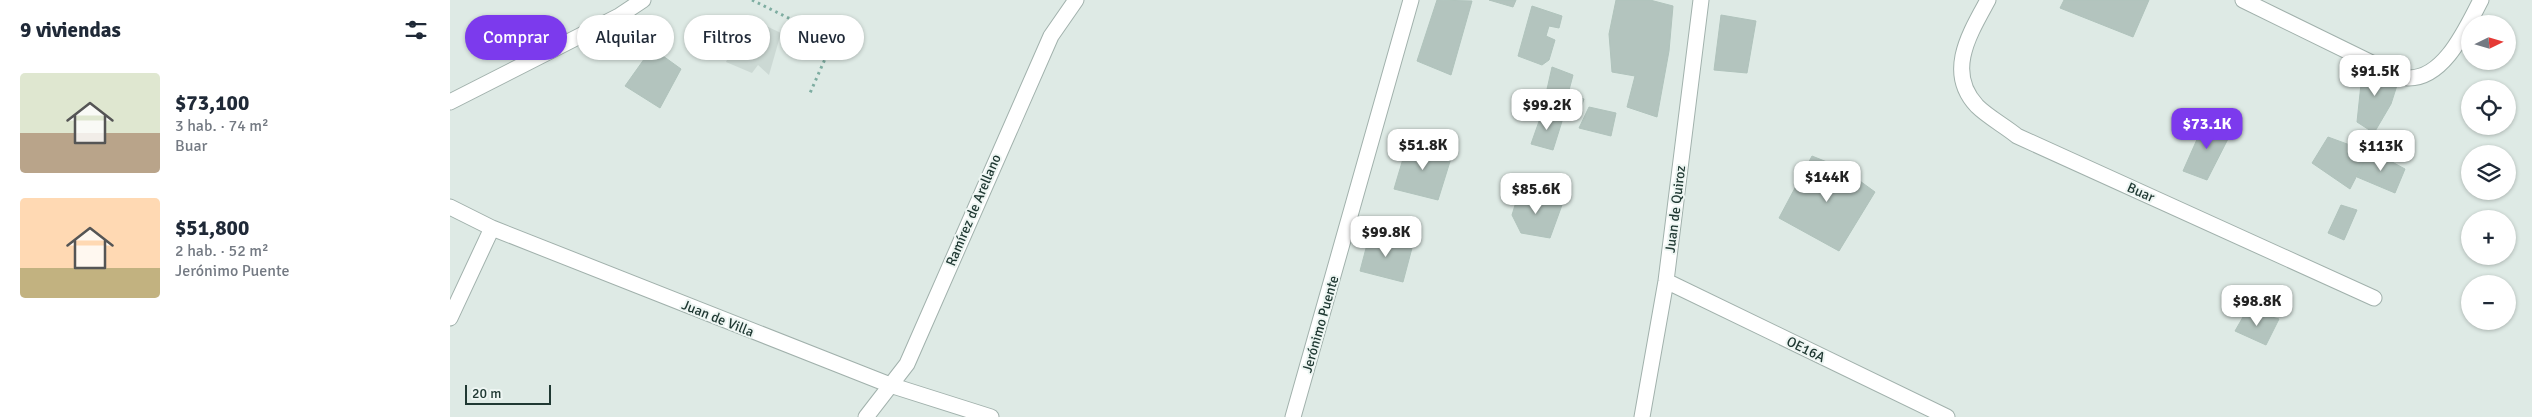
<!DOCTYPE html>
<html lang="es">
<meta charset="utf-8">
<style>
body{margin:0;font-family:Signika,sans-serif;background:#f2f2f3;color:#1f2937;height:100vh;display:flex;flex-direction:column;font-size:19px;white-space:nowrap}
*{box-sizing:border-box;margin:0}
p{font-size:16px;color:#747a83}
.icon{flex:none;width:28px;height:28px;fill:none;stroke:currentColor;stroke-width:2;stroke-linecap:round;stroke-linejoin:round}
.map{position:relative;flex:1;overflow:hidden}
.details{display:flex;flex-direction:column;background:#fff;width:450px}
.details>*{flex:none}
.guide{position:absolute;left:15px;top:15px;width:475px;height:45px;display:flex;gap:10px}
.needle{width:32px;rotate:85deg}
.fabs{position:absolute;left:2011px;top:15px;display:grid;gap:10px}
.fabs a{display:grid;place-items:center;width:55px;height:55px;border-radius:50%;background:#fff;box-shadow:0 1px 4px #0004;font-size:25px}
.scale{position:absolute;left:15px;bottom:12px;width:86px;box-sizing:border-box;padding-left:5px;border:2px solid #203933;border-top:0;font-size:14px;line-height:18px;white-space:nowrap;color:#203933;-webkit-text-stroke:4px #eef6f3;paint-order:stroke}
.price{position:absolute;translate:-50% -42px;padding:0 11px;border-radius:10px;background:#fff;color:#222;font-size:16px;line-height:32px;filter:drop-shadow(0 1px 2px #0008)}
.price::after{content:'';position:absolute;left:50%;top:30px;width:15px;height:11px;margin-left:-8px;background:inherit;clip-path:polygon(0 0,100% 0,50% 100%)}
.price.active{background:#7c3aed;color:#fff}
ul{padding:0;list-style:none}
li{display:flex;align-items:center;gap:15px;height:125px;padding:0 20px}
li span{display:grid;place-items:center;flex:none;width:140px;height:100px;border-radius:5px;color:#555}
li>.icon{margin-inline-start:auto}
span .icon{width:60px;height:60px;fill:#fffc;stroke-width:1}
li b{font-size:21px}
h2{display:flex;justify-content:space-between;align-items:center;height:60px;padding:0 20px;font-size:21px}
.chip{padding:0 18px;border-radius:22px;background:#fff;box-shadow:0 1px 4px #0004;font-size:18px;line-height:45px}
.chip.active{background:#7c3aed;color:#fff}
main{display:flex;flex:1;min-height:0}
.map>svg:first-child{display:block}
</style>
<main>
<section class="details">
<h2>9 viviendas<svg class="icon" aria-label="filters" viewBox="0 0 24 24"><path d="M4 7h16M4 17h16"/><circle cx="9" cy="7" r="2"/><circle cx="15" cy="17" r="2"/></svg></h2>
<ul>
<li><span style="background:linear-gradient(#dfe7d0 60%,#b9a48a 0)"><svg class="icon" aria-label="home" viewBox="0 0 24 24"><path d="M3 11l9-7 9 7M6 9v11h12V9"/></svg></span><div><b>$73,100</b><p>3 hab. · 74 m²</p><p>Buar</p></div></li>
<li><span style="background:linear-gradient(#ffd9b3 70%,#c2b280 0)"><svg class="icon" aria-label="home" viewBox="0 0 24 24"><path d="M3 11l9-7 9 7M6 9v11h12V9"/></svg></span><div><b>$51,800</b><p>2 hab. · 52 m²</p><p>Jerónimo Puente</p></div></li>
</ul>
</section>
<div class="map">
<svg width="2082" height="417" viewBox="0 0 2082 417">
<rect width="100%" height="100%" fill="#deeae5"/>
<path fill="#ccd9d4" d="M297 17 331 33 319 75 308 65 302 73 276 62Z"/>
<path fill="#b3c4be" stroke="#b0c3bc" d="M987 0 1022 1 1001 75 967 61Z
M1039 0H1066L1063 7Z
M1166 0H1200L1223 6 1219 51 1207 117 1177 107 1185 76 1162 72 1159 34Z
M1614 0H1699L1683 37 1610 8Z
M1082 6 1112 16 1109 28 1099 26 1096 36 1105 40 1099 60 1092 65 1068 56Z
M1271 15 1306 21 1297 73 1264 70Z
M202 48 231 69 210 108 175 86Z
M1913 65 1949 79 1941 104 1924 133 1907 122Z
M1102 67 1123 75 1118 94 1134 99 1129 113 1093 107Z
M1139 107 1166 113 1161 136 1129 128Z
M1093 110 1113 118 1103 150 1081 144Z
M1756 119 1782 131 1757 180 1733 171Z
M1878 137 1919 152 1900 189 1862 163Z
M958 142 1002 155 988 200 944 189Z
M1920 150 1955 169 1945 193 1907 177Z
M1362 156 1392 168 1425 192 1389 251 1329 218Z
M1069 192 1112 205 1100 238 1071 233 1062 215Z
M1891 205 1907 210 1894 240 1878 233Z
M920 233 962 248 953 282 910 271Z
M1797 310 1829 319 1816 345 1785 331Z"/>
<g fill="none" stroke-linecap="round" stroke-linejoin="round">
<defs>
<path id="street" d="M1538 0C1520 33 1495 72 1527 106 1538 117 1555 126 1567 136L1924 298
M1793 0 1936 70C1943 73 1951 77 1958 78 1995 79 2017 26 2031 0
M0 102 169 16 193 0
M0 207 42 228 440 385 541 417
M1216 281 1497 417
M0 318 42 228
M416 417 457 364 601 36 626 0
M843 417 961 0
M1192 417 1216 281 1251 0"/>
</defs>
<use href="#street" stroke="#a1b1ac" stroke-width="17"/>
<path stroke="#7eada1" stroke-width="3" stroke-dasharray="2.5 4" stroke-linecap="butt" d="M302 0 381 39 379 50 360 93"/>
<use href="#street" stroke="#fff" stroke-width="15"/>
</g>
<g text-anchor="middle" stroke-width="4" stroke-linejoin="round" paint-order="stroke">
<g font-size="14" fill="#203933" stroke="#eef6f3">
<text transform="translate(1691 192) rotate(24)" y="5">Buar</text>
<text transform="translate(1225 209) rotate(-83)" y="5">Juan de Quiroz</text>
<text transform="translate(523 210) rotate(-67)" y="5">Ramírez de Arellano</text>
<text transform="translate(268 318) rotate(22)" y="5">Juan de Villa</text>
<text transform="translate(870 324) rotate(-74)" y="5">Jerónimo Puente</text>
<text transform="translate(1356 349) rotate(26)" y="5">OE16A</text>
</g>
</g>
</svg>
<div class="fabs">
<a><svg class="needle" viewBox="-14 -14 28 28"><path d="M0-13l5 13h-10z" fill="#e53935"/><path d="M0 13l5-13h-10z" fill="#747a83"/></svg></a>
<a><svg class="icon" aria-label="locate" viewBox="0 0 24 24"><circle cx="12" cy="12" r="6"/><path d="M12 2v4M12 18v4M2 12h4M18 12h4"/></svg></a>
<a><svg class="icon" aria-label="layers" viewBox="0 0 24 24"><path d="M12 4l9 5-9 5-9-5zM3 14l9 5 9-5"/></svg></a>
<a>+</a>
<a>−</a>
</div>
<div class="scale">20 m</div>
<b class="price" style="left:1925px;top:97px">$91.5K</b>
<b class="price" style="left:1097px;top:131px">$99.2K</b>
<b class="price active" style="left:1757px;top:150px">$73.1K</b>
<b class="price" style="left:973px;top:171px">$51.8K</b>
<b class="price" style="left:1931px;top:172px">$113K</b>
<b class="price" style="left:1377px;top:203px">$144K</b>
<b class="price" style="left:1086px;top:215px">$85.6K</b>
<b class="price" style="left:936px;top:258px">$99.8K</b>
<b class="price" style="left:1807px;top:327px">$98.8K</b>
<div class="guide">
<a class="chip active">Comprar</a>
<a class="chip">Alquilar</a>
<a class="chip">Filtros</a>
<a class="chip">Nuevo</a>
</div>
</div>
</main>
